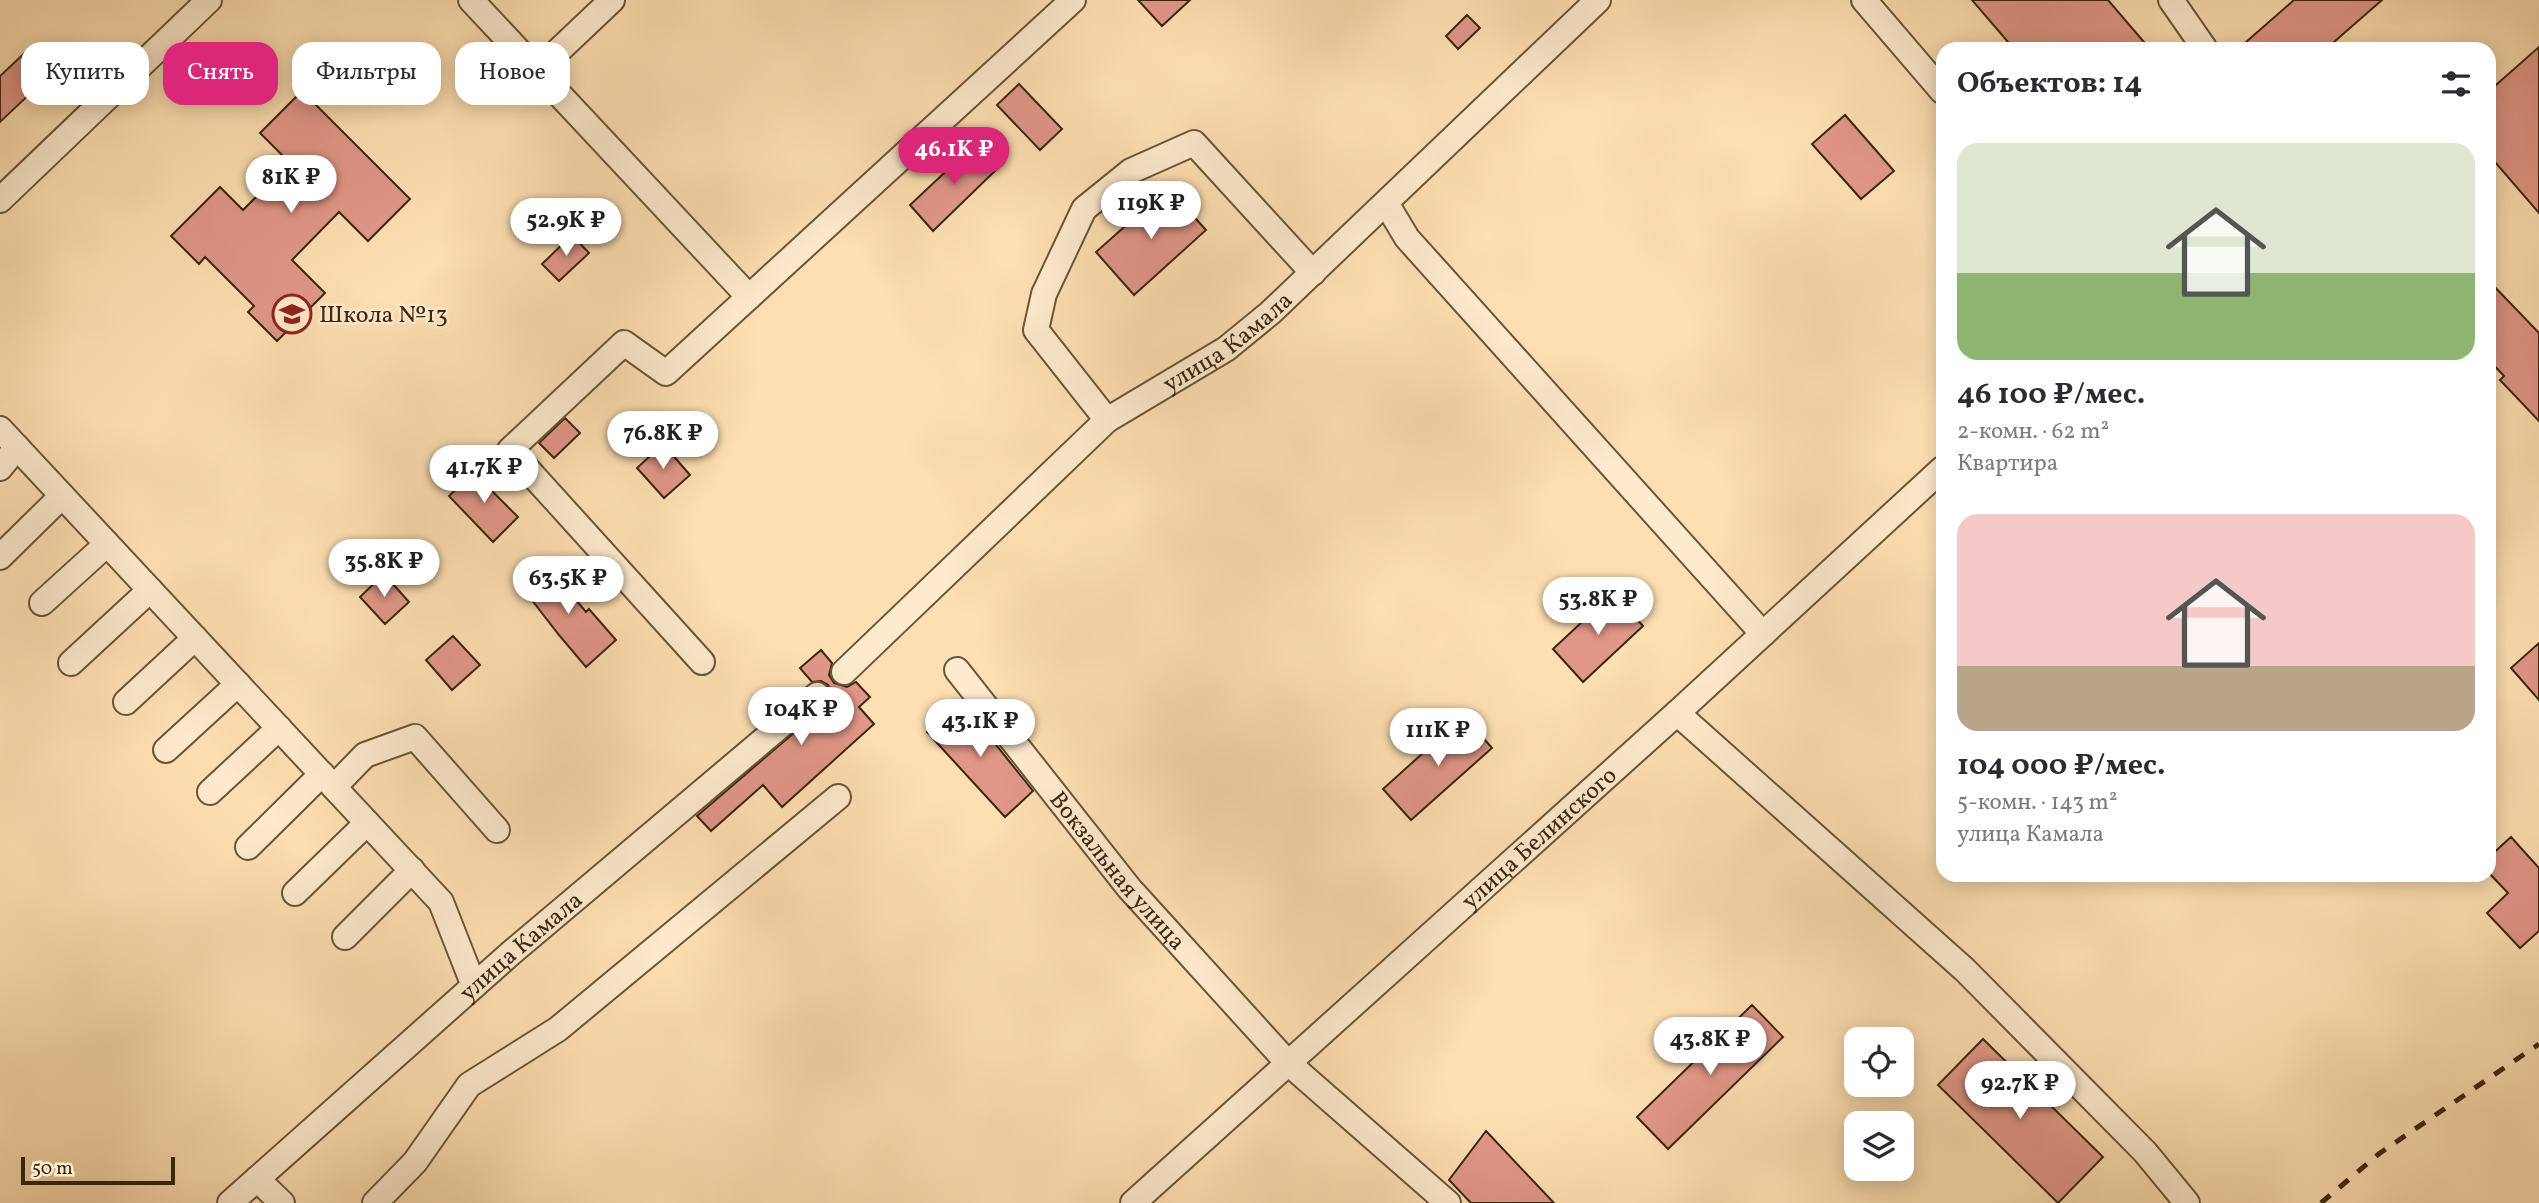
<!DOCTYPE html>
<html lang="ru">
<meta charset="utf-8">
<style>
body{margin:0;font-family:Vollkorn,serif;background:#f7f7f7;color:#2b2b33;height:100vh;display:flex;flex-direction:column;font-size:26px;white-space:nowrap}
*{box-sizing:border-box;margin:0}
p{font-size:23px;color:#7c7c81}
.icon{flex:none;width:38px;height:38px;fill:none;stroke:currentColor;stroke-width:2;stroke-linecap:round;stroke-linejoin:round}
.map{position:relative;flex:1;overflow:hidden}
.details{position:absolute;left:1936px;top:42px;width:560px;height:840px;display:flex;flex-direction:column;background:#fff;border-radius:21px;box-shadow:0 4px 18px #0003}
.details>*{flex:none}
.top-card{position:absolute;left:21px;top:42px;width:665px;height:63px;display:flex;gap:14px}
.tools{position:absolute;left:1844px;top:1027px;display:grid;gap:14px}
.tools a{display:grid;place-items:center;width:70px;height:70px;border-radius:14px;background:#fff;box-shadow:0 4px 18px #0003;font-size:35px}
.scale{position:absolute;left:21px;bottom:18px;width:154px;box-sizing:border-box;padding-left:7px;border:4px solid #392712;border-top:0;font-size:19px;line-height:24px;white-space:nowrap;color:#392712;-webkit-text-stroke:5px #feeacd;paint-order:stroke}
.price{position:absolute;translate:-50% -60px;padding:0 16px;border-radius:24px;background:#fff;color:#222;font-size:23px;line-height:46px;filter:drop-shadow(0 2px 4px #0008)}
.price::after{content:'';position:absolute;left:50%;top:42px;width:21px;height:16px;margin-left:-10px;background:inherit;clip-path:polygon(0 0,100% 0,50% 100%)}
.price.current{background:#db2777;color:#fff}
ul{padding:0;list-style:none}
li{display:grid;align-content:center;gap:14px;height:371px;padding:0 21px}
li span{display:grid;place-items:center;height:217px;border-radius:21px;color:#555}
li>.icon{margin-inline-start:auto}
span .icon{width:126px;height:126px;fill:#fffc;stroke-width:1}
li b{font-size:30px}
h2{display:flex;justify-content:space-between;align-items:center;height:84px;padding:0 21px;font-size:30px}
.tag{padding:0 24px;border-radius:21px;background:#fff;box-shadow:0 4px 18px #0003;font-size:24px;line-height:63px}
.tag.current{background:#db2777;color:#fff}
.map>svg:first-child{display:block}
</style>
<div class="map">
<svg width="2539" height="1203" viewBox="0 0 2539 1203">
<rect width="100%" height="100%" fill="#fedfb2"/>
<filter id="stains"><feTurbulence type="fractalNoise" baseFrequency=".00286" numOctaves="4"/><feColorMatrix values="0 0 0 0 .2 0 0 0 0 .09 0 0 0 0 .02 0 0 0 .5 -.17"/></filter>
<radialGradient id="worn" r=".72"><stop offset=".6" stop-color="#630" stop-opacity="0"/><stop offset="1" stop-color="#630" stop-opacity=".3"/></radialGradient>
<path fill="#e19788" stroke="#392712" stroke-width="2" d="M1138 0H1190L1162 26Z
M1972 0H2108L2150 49H2014Z
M2294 0H2382L2326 49H2238Z
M1467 15 1480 28 1458 49 1446 36Z
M2539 47V213L2488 154V92Z
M29 49 52 73 0 122V76Z
M1019 84 1062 129 1040 150 997 105Z
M302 91 410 199 368 241 339 212 292 260 325 293 277 341 248 312 254 306 205 257 199 264 171 236 220 187 243 210 290 163 260 133Z
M1845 115 1894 171 1861 199 1812 144Z
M975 144 998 168 933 231 910 205Z
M1168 188 1206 230 1134 295 1096 252Z
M572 235 589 253 559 281 542 264Z
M2488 280 2539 333V421L2500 380 2504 376 2488 359Z
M565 418 580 433 554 458 539 443Z
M663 444 690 475 664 498 637 468Z
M479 467 495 485 490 489 518 517 493 542 449 496Z
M547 565 586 612 589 609 616 640 586 667 559 635 521 586Z
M384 574 409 602 385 624 360 597Z
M1613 593 1643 626 1583 682 1553 649Z
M453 636 480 665 452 690 426 660Z
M2539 643V700L2511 668Z
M821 650 832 663 829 675 834 683 847 687 856 682 870 697 859 707 874 724 782 807 763 785 711 831 697 816 831 701V692L828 685 821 681 812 682 800 668Z
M961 701 1033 791 1005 817 927 732Z
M1464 716 1492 748 1411 820 1383 789Z
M2511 837 2539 868V931L2520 948 2487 913 2508 893 2488 872V858Z
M1752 1005 1783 1037 1668 1149 1637 1117Z
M1983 1039 2103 1157 2058 1203 1938 1085Z
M1486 1131 1554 1203H1471L1449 1180Z"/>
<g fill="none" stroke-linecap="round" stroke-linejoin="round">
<defs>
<g id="minor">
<path d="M471 0 749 297 666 373 624 343 510 450 702 662"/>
<path d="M1864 0 1942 91"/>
<path d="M2171 0 2205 49"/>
<path d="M537 71 612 0"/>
<path d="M0 200 209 0"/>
<path d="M1386 203 1407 238 1763 634"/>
<path d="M749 297 1073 0"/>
<path d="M1107 420 1036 330 1044 294 1084 209 1131 171 1194 143 1313 273"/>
<path d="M0 429 441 902 474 986"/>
<path d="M0 468 17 447"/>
<path d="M0 557 62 496"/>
<path d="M42 603 107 544"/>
<path d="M71 663 150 590"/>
<path id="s1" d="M957 670 1129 888 1287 1062 1448 1203"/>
<path id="s2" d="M844 672 1107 420 1226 349 1270 313 1598 0"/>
<path d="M126 702 195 638"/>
<path d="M1677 713 1965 970 2145 1152 2187 1203"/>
<path d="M166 750 238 684"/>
<path d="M334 787 365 755 415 737 497 830"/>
<path d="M210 792 279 728"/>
<path d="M248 847 322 774"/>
<path d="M295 893 367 823"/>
<path d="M345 937 412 870"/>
<path d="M257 1179 282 1203"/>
<path id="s3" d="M230 1203 511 953 817 695"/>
<path d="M375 1203 415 1162 469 1085 558 1029 838 797"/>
<path id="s4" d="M1133 1203 1677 713 1942 469"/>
</g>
</defs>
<use href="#minor" stroke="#6a553a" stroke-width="28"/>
<use href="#minor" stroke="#feeacd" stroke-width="24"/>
<path stroke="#392712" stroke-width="5" stroke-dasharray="12 12" stroke-linecap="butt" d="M2321 1203 2380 1153 2539 1044"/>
</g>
<defs>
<symbol id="school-ring" viewBox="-11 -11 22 22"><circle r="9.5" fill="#feeacd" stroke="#8f2418" stroke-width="1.5"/><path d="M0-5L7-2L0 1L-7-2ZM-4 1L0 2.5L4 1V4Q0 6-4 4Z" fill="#8f2418"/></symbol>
</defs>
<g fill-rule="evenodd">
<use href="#school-ring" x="270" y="292" width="44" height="44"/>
</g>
<g text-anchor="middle" stroke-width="5" stroke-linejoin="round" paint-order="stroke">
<g font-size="24" fill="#392712" stroke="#feeacd" text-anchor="start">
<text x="319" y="322">Школа №13</text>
</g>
<g font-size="24" fill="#392712" stroke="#feeacd">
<text dy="8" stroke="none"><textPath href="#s2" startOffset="508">улица Камала</textPath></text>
<text dy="8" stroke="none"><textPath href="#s4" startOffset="546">улица Белинского</textPath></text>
<text dy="8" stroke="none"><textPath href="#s1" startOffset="257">Вокзальная улица</textPath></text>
<text dy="8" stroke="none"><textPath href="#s3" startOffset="388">улица Камала</textPath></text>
</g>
</g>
<rect width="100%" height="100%" filter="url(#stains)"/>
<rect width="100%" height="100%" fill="url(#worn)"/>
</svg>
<div class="tools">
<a><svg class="icon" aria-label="locate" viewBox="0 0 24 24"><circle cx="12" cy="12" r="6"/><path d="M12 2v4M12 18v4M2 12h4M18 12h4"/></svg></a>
<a><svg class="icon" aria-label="layers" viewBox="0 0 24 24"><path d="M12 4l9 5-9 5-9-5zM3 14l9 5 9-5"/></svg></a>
</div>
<div class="scale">50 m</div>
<b class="price current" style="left:954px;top:187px">46.1K ₽</b>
<b class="price" style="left:291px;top:215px">81K ₽</b>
<b class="price" style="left:1151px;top:241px">119K ₽</b>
<b class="price" style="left:566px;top:258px">52.9K ₽</b>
<b class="price" style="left:663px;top:471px">76.8K ₽</b>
<b class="price" style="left:484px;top:505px">41.7K ₽</b>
<b class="price" style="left:384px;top:599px">35.8K ₽</b>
<b class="price" style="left:568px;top:616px">63.5K ₽</b>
<b class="price" style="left:1598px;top:637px">53.8K ₽</b>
<b class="price" style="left:801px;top:747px">104K ₽</b>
<b class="price" style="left:980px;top:759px">43.1K ₽</b>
<b class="price" style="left:1438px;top:768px">111K ₽</b>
<b class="price" style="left:1710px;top:1077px">43.8K ₽</b>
<b class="price" style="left:2020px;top:1121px">92.7K ₽</b>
<div class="top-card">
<a class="tag">Купить</a>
<a class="tag current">Снять</a>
<a class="tag">Фильтры</a>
<a class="tag">Новое</a>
</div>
<section class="details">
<h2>Объектов: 14<svg class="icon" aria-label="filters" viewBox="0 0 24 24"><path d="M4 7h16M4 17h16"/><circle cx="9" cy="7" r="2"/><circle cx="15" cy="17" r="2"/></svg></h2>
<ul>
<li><span style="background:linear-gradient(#dfe7d0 60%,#8fb573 0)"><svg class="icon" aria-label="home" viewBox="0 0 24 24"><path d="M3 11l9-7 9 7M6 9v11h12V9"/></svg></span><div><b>46 100 ₽/мес.</b><p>2-комн. · 62 m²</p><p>Квартира</p></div></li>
<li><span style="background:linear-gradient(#f6c9c9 70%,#b9a48a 0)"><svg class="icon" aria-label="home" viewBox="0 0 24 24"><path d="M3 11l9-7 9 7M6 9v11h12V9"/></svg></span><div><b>104 000 ₽/мес.</b><p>5-комн. · 143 m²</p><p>улица Камала</p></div></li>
</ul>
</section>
</div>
